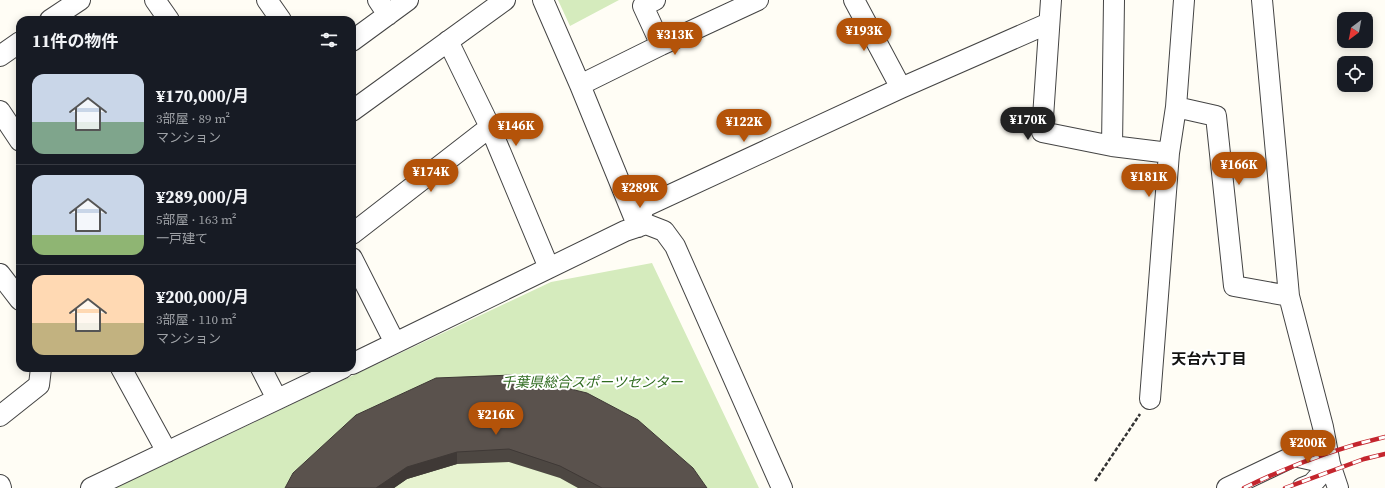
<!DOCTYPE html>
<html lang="ja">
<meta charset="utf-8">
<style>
body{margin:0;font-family:"Source Serif 4","Noto Sans JP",serif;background:#242831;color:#f1f3f6;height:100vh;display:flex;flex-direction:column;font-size:15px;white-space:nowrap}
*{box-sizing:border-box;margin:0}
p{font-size:13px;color:#9ea1a6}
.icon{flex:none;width:22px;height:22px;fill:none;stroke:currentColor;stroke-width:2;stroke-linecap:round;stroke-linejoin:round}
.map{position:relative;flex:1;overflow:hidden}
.details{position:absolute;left:16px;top:16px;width:340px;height:356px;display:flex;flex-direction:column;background:#171b24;border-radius:12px;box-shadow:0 2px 10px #0003}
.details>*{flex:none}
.needle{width:26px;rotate:212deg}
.fabs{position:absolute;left:1337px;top:12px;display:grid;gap:8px}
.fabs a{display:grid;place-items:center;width:36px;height:36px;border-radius:8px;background:#171b24;box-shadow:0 2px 10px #0003;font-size:20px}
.price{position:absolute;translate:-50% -34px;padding:0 9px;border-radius:14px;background:#b45309;color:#fff;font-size:13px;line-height:26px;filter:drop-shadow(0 1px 2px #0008)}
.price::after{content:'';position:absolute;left:50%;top:24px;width:12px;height:9px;margin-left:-6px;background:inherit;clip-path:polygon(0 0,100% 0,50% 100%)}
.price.current{background:#222;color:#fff}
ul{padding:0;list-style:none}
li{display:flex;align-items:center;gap:12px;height:100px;padding:0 16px}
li+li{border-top:1px solid #363941}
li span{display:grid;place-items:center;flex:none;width:112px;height:80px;border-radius:12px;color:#555}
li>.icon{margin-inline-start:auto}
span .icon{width:48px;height:48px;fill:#fffc;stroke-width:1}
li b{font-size:17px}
h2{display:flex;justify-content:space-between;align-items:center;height:48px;padding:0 16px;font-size:17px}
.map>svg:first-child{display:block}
</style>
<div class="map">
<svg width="1385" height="488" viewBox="0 0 1385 488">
<rect width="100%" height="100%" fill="#fffdf5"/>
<path fill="#d5ebbd" d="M558 0H619L570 26Z
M652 263 759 488H115L551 282Z"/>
<path fill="#e6f2cf" d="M509 462 560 478 578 488H394L407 479 457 464Z"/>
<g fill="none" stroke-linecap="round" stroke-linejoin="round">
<defs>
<path id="minor" d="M155 0 169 20
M267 0 281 20
M378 0 388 15
M543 0 580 85 638 227 644 207 901 88 1049 23
M655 0 643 6 661 45
M854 0 901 88
M1051 0 1042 132 1112 146 1169 153
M1262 0 1289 296 1323 427 1330 464 1338 488
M50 20 80 0
M352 41 408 0
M448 41 490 127 549 268
M0 56 20 42
M580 85 661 45 758 0
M1176 107 1216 116 1234 286 1289 296
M0 111 20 141
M352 111 505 0
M1112 146 1114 0
M352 234 490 127
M352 258 395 343
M0 274 20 300
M352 364 625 231 646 224 664 231 675 246 782 488
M121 368 167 452
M261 368 277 399
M1150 399 1169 153 1176 107 1184 0
M0 416 39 385 41 368
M0 485 1 488
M91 488 343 368
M1227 488 1294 456 1330 464
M1302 488 1312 484 1330 464"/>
</defs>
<use href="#minor" stroke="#444" stroke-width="22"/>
<path stroke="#333" stroke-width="2.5" stroke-dasharray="4 2" stroke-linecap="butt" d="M1095 481 1140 414"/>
<use href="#minor" stroke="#fff" stroke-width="20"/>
<defs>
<path id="rail" d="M1244 488C1289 466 1337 448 1385 437
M1285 488 1364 459 1385 454"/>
</defs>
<use href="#rail" stroke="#c4262e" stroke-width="4.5"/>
<use href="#rail" stroke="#fff" stroke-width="3" stroke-dasharray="9" stroke-linecap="butt"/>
</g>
<path fill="#4d4742" d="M356 415 707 488H578L560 478 509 462 457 464 407 479 394 488H285Z"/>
<path fill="#3f3936" d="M457 452V464L407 479 394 488H376L407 467Z"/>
<path fill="#5a524d" stroke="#3f3936" d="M513 375 587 393 638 420 693 468 707 488H602L560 466 509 449 457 452 407 467 376 488H285L293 473 356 415 436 378Z"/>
<g text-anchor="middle" stroke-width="4" stroke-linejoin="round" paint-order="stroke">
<g font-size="14" font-style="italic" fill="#2f6b1f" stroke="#fff">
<text x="592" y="387">千葉県総合スポーツセンター</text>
</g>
<g font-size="15" font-weight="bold" fill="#111" stroke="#fff">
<text x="1209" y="364">天台六丁目</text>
</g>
</g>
</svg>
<div class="fabs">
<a><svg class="needle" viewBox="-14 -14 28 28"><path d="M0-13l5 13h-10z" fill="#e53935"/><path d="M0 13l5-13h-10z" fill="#9ea1a6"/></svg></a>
<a><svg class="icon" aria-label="locate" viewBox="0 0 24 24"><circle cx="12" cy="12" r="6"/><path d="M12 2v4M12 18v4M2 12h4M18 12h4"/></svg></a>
</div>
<b class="price" style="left:864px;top:52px">¥193K</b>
<b class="price" style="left:675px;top:56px">¥313K</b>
<b class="price current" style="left:1028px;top:141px">¥170K</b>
<b class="price" style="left:744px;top:143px">¥122K</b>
<b class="price" style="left:516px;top:147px">¥146K</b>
<b class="price" style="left:1239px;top:186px">¥166K</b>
<b class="price" style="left:431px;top:193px">¥174K</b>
<b class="price" style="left:1149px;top:198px">¥181K</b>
<b class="price" style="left:640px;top:209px">¥289K</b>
<b class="price" style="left:496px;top:436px">¥216K</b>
<b class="price" style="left:1308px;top:464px">¥200K</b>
<section class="details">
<h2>11件の物件<svg class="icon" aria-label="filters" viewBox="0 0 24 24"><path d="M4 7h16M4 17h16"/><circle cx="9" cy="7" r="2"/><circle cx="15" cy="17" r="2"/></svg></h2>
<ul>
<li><span style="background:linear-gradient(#c9d6e8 60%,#7fa58c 0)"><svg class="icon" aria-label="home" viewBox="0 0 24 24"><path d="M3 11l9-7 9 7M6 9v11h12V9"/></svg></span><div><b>¥170,000/月</b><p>3部屋 · 89 m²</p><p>マンション</p></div></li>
<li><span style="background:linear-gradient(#c9d6e8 75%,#8fb573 0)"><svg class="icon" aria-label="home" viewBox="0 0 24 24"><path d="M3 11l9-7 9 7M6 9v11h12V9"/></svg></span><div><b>¥289,000/月</b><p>5部屋 · 163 m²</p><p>一戸建て</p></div></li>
<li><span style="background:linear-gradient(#ffd9b3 60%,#c2b280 0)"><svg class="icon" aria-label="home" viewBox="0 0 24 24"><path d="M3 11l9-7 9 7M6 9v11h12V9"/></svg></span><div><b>¥200,000/月</b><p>3部屋 · 110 m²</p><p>マンション</p></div></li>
</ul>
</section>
</div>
